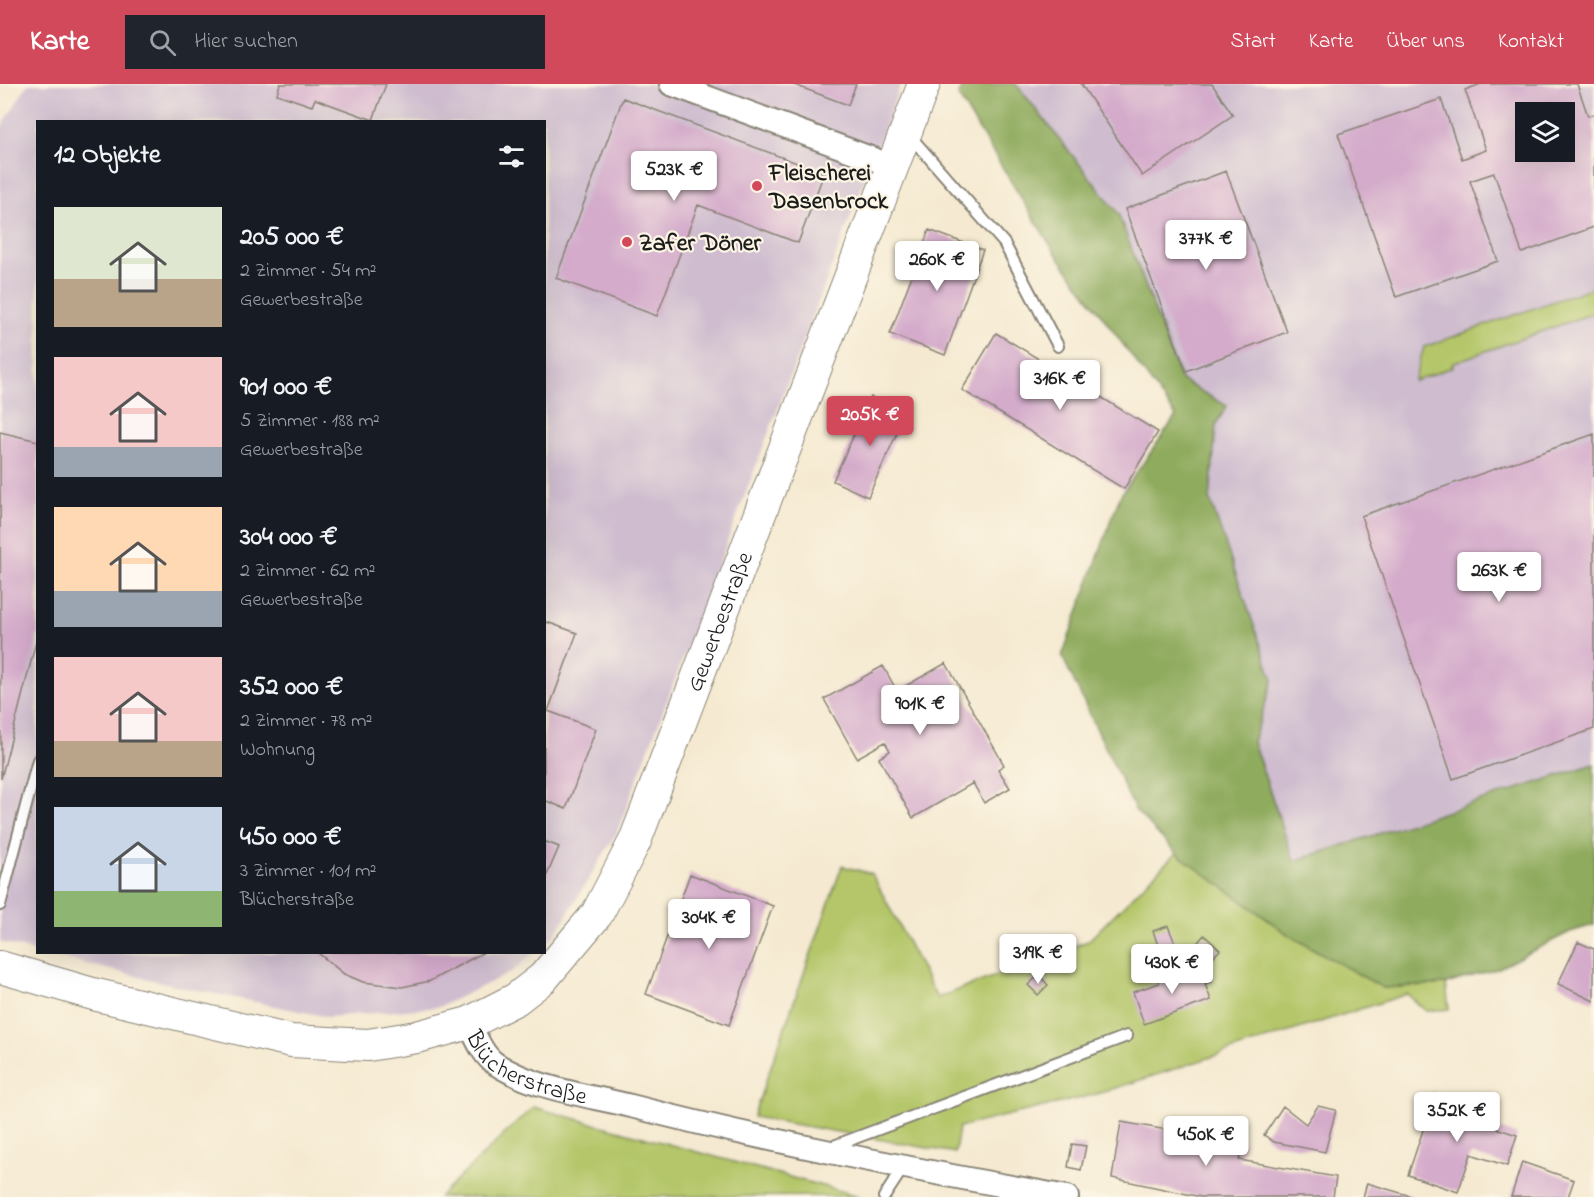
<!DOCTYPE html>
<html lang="de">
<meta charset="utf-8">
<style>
body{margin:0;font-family:"Indie Flower",sans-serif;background:#20242c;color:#f1f3f6;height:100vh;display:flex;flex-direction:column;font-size:22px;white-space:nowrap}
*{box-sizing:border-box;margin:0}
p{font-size:20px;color:#9ea1a6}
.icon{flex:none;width:33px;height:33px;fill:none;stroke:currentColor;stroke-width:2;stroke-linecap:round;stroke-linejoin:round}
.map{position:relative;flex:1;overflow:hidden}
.sheet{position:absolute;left:36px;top:36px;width:510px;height:834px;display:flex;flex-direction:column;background:#171b24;border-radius:0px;box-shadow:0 6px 24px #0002}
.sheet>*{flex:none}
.fabs{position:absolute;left:1515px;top:18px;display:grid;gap:12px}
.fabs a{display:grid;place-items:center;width:60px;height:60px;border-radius:0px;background:#171b24;box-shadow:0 6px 24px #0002;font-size:30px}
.price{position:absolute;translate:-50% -51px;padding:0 14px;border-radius:6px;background:#fff;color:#222;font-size:20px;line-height:39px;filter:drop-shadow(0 2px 3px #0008)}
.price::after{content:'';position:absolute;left:50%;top:36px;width:18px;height:14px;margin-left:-9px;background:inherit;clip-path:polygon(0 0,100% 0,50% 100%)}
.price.current{background:#d1495b;color:#fff}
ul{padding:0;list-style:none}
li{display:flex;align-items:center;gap:18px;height:150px;padding:0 18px}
li span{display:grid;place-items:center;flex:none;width:168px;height:120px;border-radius:0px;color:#555}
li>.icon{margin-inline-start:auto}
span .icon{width:72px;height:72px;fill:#fffc;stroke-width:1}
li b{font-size:26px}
h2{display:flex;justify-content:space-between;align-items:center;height:72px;padding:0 18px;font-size:26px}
header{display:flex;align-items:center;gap:36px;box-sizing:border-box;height:84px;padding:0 30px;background:#d1495b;color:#fff}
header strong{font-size:28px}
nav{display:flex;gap:33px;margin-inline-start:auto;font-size:21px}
.search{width:420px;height:54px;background:#20242c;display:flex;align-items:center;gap:15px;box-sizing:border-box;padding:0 21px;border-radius:0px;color:#9ea1a6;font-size:22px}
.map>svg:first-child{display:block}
</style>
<header>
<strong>Karte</strong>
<div class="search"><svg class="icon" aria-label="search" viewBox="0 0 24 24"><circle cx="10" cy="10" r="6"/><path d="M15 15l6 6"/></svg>Hier suchen</div>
<nav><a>Start</a><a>Karte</a><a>Über uns</a><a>Kontakt</a></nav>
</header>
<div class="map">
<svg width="1594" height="1113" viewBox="0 0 1594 1113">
<rect width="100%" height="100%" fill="#fcf5e5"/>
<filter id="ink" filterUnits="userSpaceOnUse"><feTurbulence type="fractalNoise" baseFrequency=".0167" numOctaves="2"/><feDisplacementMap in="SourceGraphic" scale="12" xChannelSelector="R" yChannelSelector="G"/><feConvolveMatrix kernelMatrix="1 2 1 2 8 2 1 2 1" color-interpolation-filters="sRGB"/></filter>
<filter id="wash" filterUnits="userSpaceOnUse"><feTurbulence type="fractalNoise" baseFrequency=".008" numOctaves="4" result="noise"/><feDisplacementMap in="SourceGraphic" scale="24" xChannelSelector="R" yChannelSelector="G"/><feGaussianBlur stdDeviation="1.35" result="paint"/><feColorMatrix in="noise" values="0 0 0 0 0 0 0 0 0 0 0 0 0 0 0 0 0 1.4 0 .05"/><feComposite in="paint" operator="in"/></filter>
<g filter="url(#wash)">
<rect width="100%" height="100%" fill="#f5ead1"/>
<path fill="#cfbdcf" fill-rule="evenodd" d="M28 0H901L617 748 554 852 545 860 544 38H38L37 868 0 858V45Z
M1016 0H1594V680L1294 777 1253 658 1273 596 1210 416 1216 340 1227 322 1181 296 1118 129ZM1526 28H1564V68H1526Z
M41 869H534L510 889 439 923 328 933 182 903Z"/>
<path fill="#b4c669" stroke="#687142" stroke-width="1.5" d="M1594 203V229L1452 279 1453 283 1414 297 1424 263Z
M1176 769 1289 851 1383 904 1446 900 1449 925 1426 927 1407 910 1097 1010 959 1043 955 1069 753 1033 842 782 872 790 937 914 1088 857Z
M533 1023 859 1112 439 1113Z"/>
<path fill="#8fab5d" stroke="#56643c" stroke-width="1.5" d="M964 0H1016L1118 129 1181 296 1227 322 1216 340 1210 416 1273 596 1253 658 1294 777 1594 680V841L1570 848 1497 885 1446 900 1383 904 1289 851 1176 769 1135 726 1062 572 1120 412 1176 332 1054 167 958 12Z"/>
<g id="blocks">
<path fill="#d4abcb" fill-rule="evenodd" d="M280 0H386L373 36 315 15 312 22 277 10Z
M792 0H856L848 21Z
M1081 0H1212L1233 31 1142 92Z
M1481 0H1577L1588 32 1594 30V143L1522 169 1494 89 1470 97 1498 177 1396 213 1338 50 1441 15 1462 75 1486 66 1465 6ZM1526 28H1564V68H1526Z
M623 14 824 89 798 159 698 121 657 232 556 194Z
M1226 87 1287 248 1186 287 1125 125Z
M929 146 983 166 945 271 890 250Z
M996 249 1158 348 1124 405 962 306Z
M871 313 906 329 868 413 833 397Z
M0 348 38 357V550L1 695Z
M1594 350V645L1453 695 1361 432Z
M544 537 577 549 548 627 596 645 566 725 544 716Z
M946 579 1004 681 998 685 1010 704 984 719 973 699 913 734 879 674 890 667 885 658 857 674 824 615 883 582 897 607Z
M544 757 559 763 544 798Z
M690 790 773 822 729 941 646 910Z
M1168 842 1177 864 1161 870 1153 847Z
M1204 851 1220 866 1208 878 1193 864Z
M1578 858 1594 865V917L1558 900Z
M317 868H484L430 897 402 903 363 898 344 890Z
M1200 885 1202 890 1208 888 1211 898 1205 900 1211 916 1144 940 1133 908 1159 899 1157 894 1167 890 1169 896Z
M1039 891 1048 901 1038 911 1028 901Z
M1435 1010 1485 1027 1481 1039 1517 1051 1507 1082 1471 1070 1458 1108 1408 1091Z
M1283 1022 1306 1040 1318 1022 1336 1026 1325 1068 1274 1058 1264 1051Z
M1121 1038 1244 1059 1239 1076 1336 1093 1333 1113H1201L1112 1094Z
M1072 1060 1086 1062 1081 1086 1068 1083Z
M1522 1078 1574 1096 1568 1113H1511Z
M1367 1099 1411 1112V1113H1363Z"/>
</g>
</g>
<g filter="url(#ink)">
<use href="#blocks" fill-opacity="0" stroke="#888376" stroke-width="1.5"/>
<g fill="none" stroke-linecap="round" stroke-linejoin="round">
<defs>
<path id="lane" d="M910 52 1004 159 1058 262
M0 821 38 676
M831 1063 1127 952
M884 1113 903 1084"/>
<g id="street">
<path d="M671 0 892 82"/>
<path id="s1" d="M469 939C476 953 483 972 496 980 535 1005 587 1011 631 1022 774 1059 921 1087 1067 1113"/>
</g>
<g id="secondary">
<path id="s2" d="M0 883 93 910 291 957 368 961 417 953 469 939 516 915 543 894 597 830 635 757 924 0"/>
</g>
</defs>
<use href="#lane" stroke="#888376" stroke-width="14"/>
<use href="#street" stroke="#888376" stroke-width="26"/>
<use href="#secondary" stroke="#888376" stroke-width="34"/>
<use href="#lane" stroke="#fff" stroke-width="10"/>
<use href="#street" stroke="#fff" stroke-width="22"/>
<use href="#secondary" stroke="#fff" stroke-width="32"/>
</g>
</g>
<g fill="#d1495b" stroke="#fcf5e5" stroke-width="2">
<circle cx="757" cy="102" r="6"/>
<circle cx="627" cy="158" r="6"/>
</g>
<g text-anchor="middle" stroke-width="4.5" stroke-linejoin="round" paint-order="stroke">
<g font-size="24" font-weight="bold" fill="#1c1c1c" stroke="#fcf5e5" text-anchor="start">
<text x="769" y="96">Fleischerei<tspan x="769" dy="28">Dasenbrock</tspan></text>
<text x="639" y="166">Zafer Döner</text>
</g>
<g font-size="24" fill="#1c1c1c" stroke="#fcf5e5">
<text dy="8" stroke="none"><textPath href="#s2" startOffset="969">Gewerbestraße</textPath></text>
<text dy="8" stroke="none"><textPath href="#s1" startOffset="78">Blücherstraße</textPath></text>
</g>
</g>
</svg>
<div class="fabs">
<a><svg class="icon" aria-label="layers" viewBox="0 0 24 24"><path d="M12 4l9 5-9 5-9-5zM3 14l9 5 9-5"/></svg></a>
</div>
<b class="price" style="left:674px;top:118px">523K €</b>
<b class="price" style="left:1206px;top:187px">377K €</b>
<b class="price" style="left:937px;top:208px">260K €</b>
<b class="price" style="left:1060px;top:327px">316K €</b>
<b class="price current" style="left:870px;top:363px">205K €</b>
<b class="price" style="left:1499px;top:519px">263K €</b>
<b class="price" style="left:920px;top:652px">901K €</b>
<b class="price" style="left:709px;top:866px">304K €</b>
<b class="price" style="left:1038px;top:901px">319K €</b>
<b class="price" style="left:1172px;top:911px">430K €</b>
<b class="price" style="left:1457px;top:1059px">352K €</b>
<b class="price" style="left:1206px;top:1083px">450K €</b>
<section class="sheet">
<h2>12 Objekte<svg class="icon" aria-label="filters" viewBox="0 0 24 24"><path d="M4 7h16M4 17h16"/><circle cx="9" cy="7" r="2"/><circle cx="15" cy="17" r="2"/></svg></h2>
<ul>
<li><span style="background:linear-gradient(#dfe7d0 60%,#b9a48a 0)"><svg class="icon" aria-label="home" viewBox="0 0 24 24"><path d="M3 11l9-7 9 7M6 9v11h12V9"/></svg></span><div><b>205 000 €</b><p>2 Zimmer · 54 m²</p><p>Gewerbestraße</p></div></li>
<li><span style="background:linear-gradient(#f6c9c9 75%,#9aa5b1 0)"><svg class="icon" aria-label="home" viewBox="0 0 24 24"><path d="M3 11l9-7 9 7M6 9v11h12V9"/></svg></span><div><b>901 000 €</b><p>5 Zimmer · 188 m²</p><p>Gewerbestraße</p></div></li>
<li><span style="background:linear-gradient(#ffd9b3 70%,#9aa5b1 0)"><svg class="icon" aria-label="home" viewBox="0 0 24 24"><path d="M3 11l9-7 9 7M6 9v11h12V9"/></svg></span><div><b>304 000 €</b><p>2 Zimmer · 62 m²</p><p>Gewerbestraße</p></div></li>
<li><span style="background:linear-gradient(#f6c9c9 70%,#b9a48a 0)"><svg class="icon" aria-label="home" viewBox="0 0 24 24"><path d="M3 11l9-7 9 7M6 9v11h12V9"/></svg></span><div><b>352 000 €</b><p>2 Zimmer · 78 m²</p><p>Wohnung</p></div></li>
<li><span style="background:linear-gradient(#c9d6e8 70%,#8fb573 0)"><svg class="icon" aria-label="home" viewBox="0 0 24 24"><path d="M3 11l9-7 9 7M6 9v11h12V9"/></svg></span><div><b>450 000 €</b><p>3 Zimmer · 101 m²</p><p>Blücherstraße</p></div></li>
</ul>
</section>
</div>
